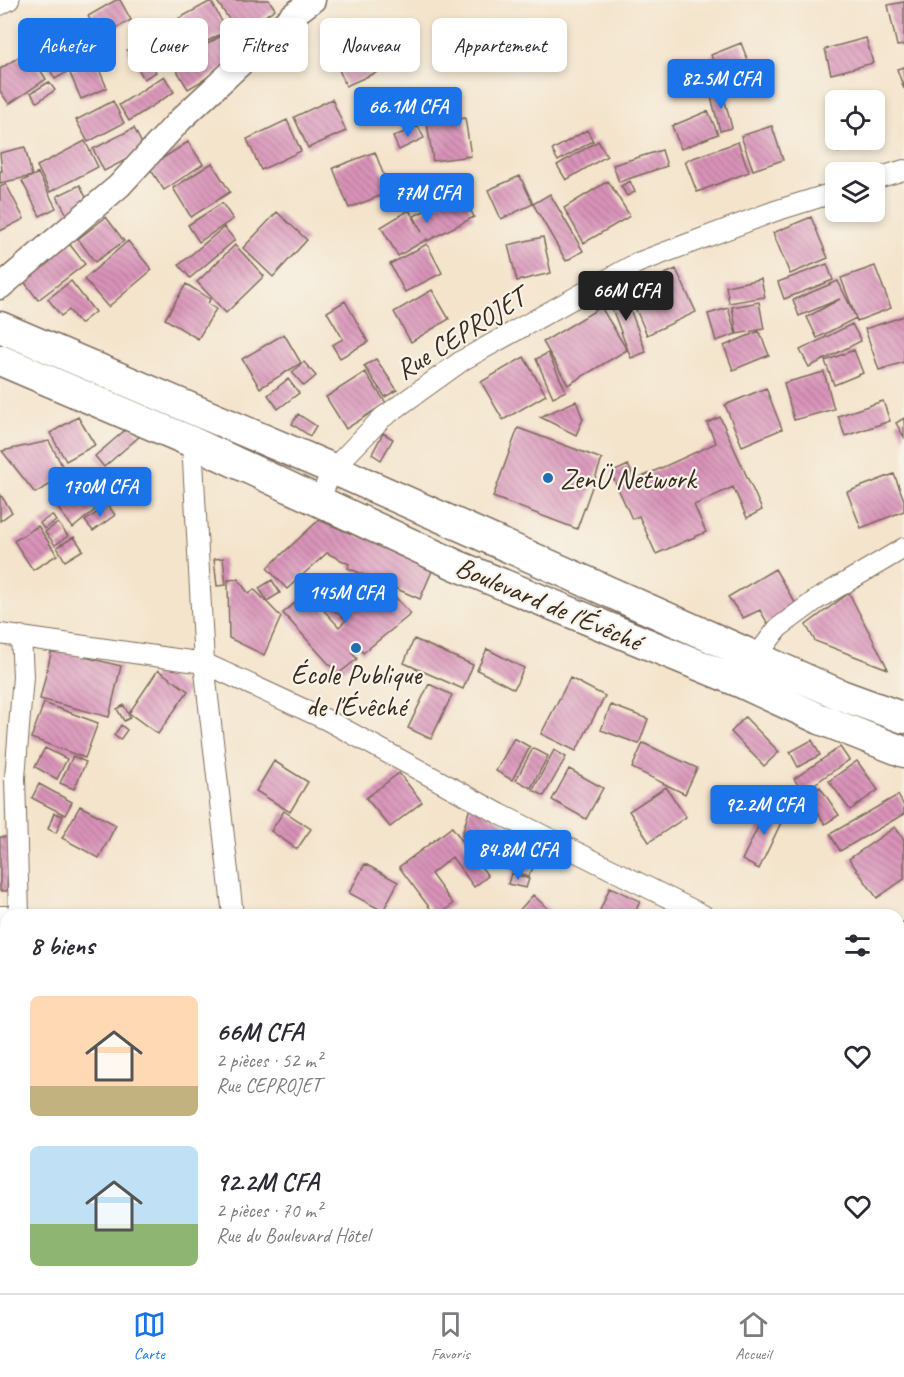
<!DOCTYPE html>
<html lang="fr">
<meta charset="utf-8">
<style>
body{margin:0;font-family:Caveat,sans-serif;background:#f2f2f3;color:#2b2b33;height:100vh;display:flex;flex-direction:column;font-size:22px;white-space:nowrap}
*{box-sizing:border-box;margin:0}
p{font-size:20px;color:#7c7c81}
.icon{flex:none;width:33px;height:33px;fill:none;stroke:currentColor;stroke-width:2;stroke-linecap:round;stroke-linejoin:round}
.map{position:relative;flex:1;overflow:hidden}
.sheet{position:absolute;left:0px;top:909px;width:904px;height:384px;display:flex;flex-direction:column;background:#fff;border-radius:18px 18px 0 0;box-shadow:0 3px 9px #0003}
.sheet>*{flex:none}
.banner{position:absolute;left:18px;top:18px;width:600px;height:54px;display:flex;gap:12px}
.tools{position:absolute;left:825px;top:90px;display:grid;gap:12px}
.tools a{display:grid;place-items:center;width:60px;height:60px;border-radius:9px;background:#fff;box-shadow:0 3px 9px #0003;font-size:30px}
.price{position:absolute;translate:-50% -51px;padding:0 14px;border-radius:6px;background:#1a73e8;color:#fff;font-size:20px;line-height:39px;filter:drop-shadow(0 2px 3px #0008)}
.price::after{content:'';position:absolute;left:50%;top:36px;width:18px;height:14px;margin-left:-9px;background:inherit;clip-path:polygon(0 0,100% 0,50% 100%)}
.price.current{background:#222;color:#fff}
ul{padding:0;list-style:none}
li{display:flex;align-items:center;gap:18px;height:150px;padding:0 30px}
li span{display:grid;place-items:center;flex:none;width:168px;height:120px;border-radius:9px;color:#555}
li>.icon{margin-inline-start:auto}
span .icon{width:72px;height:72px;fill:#fffc;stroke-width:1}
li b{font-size:26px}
h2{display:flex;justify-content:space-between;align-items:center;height:72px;padding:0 30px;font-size:26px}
.tag{padding:0 21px;border-radius:9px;background:#fff;box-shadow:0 3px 9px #0003;font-size:21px;line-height:54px}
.tag.current{background:#1a73e8;color:#fff}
.tabs{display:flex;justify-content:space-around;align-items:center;height:84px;border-top:2px solid #e1e1e2;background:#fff;font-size:16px;color:#7c7c81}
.tabs a{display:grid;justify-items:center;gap:3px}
.tabs .current{color:#1a73e8}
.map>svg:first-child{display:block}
</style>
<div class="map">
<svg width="904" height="1293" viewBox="0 0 904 1293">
<defs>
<pattern id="building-back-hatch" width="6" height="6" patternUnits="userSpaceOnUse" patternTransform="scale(1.5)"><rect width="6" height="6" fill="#d993b9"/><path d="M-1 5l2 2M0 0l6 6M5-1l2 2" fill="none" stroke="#b17896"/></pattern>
</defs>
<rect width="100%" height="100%" fill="#f7f3e8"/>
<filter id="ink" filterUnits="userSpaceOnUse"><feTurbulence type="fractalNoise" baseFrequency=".0167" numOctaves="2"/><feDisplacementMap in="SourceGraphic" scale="12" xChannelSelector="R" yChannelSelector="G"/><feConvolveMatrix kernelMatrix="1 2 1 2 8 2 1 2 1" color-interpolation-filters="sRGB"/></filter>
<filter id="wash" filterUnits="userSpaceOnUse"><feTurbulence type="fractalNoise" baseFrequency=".008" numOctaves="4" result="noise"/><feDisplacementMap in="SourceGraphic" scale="24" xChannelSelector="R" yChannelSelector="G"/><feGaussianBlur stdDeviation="1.35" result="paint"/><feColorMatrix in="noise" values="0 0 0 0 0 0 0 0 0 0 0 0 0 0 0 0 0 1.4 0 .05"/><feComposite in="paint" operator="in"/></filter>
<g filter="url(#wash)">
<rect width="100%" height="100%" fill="#f4e4cc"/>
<g id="blocks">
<path fill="url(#building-back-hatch)" d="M116 0H120L131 20 100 37 88 16Z
M216 0H269L275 9 239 34Z
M211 1 227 31 177 57 161 28Z
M904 2V45L897 46 888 5Z
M71 27 86 60 70 67 55 34Z
M380 29 395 64 346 86 331 51Z
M231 30 246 55 188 89 173 64Z
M158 31 169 54 156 60 146 37Z
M866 38 873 63 831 74 825 49Z
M52 40 69 71 95 60 107 88 81 99 69 71 55 79 38 48Z
M140 43 156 72 144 79 127 50Z
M741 43 748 61 718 73 711 55Z
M28 51 46 79 9 104 0 91V69Z
M904 67V89L897 69Z
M164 76 174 92 129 121 119 105Z
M49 82 55 90 37 102 31 93Z
M722 90 732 128 720 131 710 93Z
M332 99 346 131 308 148 294 117Z
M113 101 124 123 88 142 76 120Z
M708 111 718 134 681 149 672 126Z
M465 118 471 156 433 161 427 123Z
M287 120 301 151 261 170 247 139Z
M836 121V139H835L831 122Z
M418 126 424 138 399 150 393 137Z
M772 126 783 160 753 170 741 136Z
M134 128 145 150 104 171 93 149Z
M587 130 593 141 558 161 552 150Z
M835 140H866L867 145 838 152Z
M85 141 98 167 50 192 37 166Z
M598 141 607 156 566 180 557 165Z
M188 142 203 164 164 190 149 167Z
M738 142 749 172 697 192 685 161Z
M25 147 32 176 0 183V171H2L0 153Z
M662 150 667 166 619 182 613 165Z
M375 152 390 192 349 208 333 168Z
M212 163 230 192 191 217 173 188Z
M38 173 56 208 40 216 22 181Z
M520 176 533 204 501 219 488 190Z
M608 181 630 216 584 243 564 208Z
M630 181 635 192 627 196 621 186Z
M6 184 24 219 0 231V187Z
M80 185 89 204 67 215 57 196Z
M461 192 474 217 427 241V239L398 256 381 227 409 210 422 232 414 216Z
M550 194 583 251 566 261 533 204Z
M222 203 233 219 199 242 188 225Z
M277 212 307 240 273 277 243 248Z
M106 217 124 241 95 262 78 239Z
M811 217 828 258 790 274 773 233Z
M224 227 235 240 190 278 179 265Z
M543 237 551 273 517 281 508 245Z
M67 241 85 264 38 300 20 276Z
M128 241 152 270 108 307 84 279Z
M427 244 442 273 405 292 390 264Z
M235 245 264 276 226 313 197 282Z
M827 264 833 280 784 299 778 282Z
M875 266 891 308 857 321 841 278Z
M676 269 696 312 647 335 628 291Z
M761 279 765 297 729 303 726 286Z
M71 281 95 312 80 324 69 310 61 316 48 299Z
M838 281 856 318 817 338 807 317 840 299 799 316 793 300Z
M186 284 210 299 208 304 216 309 198 339 165 319Z
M622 287 646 352 631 358 606 293Z
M432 290 449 319 411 342 394 312Z
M345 301 368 342 340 358 332 345 343 339 327 312Z
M759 302 764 329 737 334 732 307Z
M601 307 627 350 568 385 543 342Z
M728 308 736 334 716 341 708 314Z
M904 316V362L879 370 865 329Z
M852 324 861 341 809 367 800 350Z
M759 331 769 355 733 370 724 346Z
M284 334 301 363 260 388 242 359Z
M854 350 863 373 834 385 825 361Z
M548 353 566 391 553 397 536 359Z
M524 357 546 395 503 420 481 382Z
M376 359 397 390 385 397 364 366Z
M304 362 316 376 304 386 292 372Z
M365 372 386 403 346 429 326 397Z
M824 372 834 409 794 420 784 383Z
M288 379 299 393 278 409 268 395Z
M766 388 782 429 742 446 725 405Z
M576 401 583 419 576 435 540 417Z
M883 401 890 421 845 436 838 416Z
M298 414 316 426 310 436 292 424Z
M78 417 95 445 66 461 50 433Z
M720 417 762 510 747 518 733 487 694 505 706 532 656 554 639 516 632 519 611 473 628 465 635 480 716 443 707 423Z
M904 418V437L896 423Z
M131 425 140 436 104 467 95 456Z
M518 428 602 459 577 529 493 497Z
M383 433 393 439 381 460 372 454Z
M49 441 67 475 35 493 2 451Z
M894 474 904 500V511L861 528 847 492Z
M87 476 106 501 73 528 53 502Z
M0 494 12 512 0 521Z
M108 505 115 515 93 531 85 521Z
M52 515 56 521 44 529 40 523Z
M319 520 361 538 362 533 435 564 420 599 348 568 349 564 327 553 287 589 267 568Z
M58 523 68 536 55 545 45 532Z
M38 526 57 555 33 570 14 541Z
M74 537 83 550 65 561 57 547Z
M223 558 226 585 217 586 214 559Z
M775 569 797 606 768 624 760 610 743 618 728 597Z
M238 579 249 594 254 589 281 617 264 655 229 638 228 580Z
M272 580 280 593 267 601 259 588Z
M337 587 368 602 386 587 411 614 363 653 359 647 352 653 357 659 338 674 283 613 307 592 339 627 346 620 326 604Z
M849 593 888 669 815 641 806 625Z
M414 639 473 665 463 689 404 663Z
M52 649 121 666 109 717 40 699Z
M487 649 524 668 514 689 477 670Z
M158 670 188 691 158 734 129 713Z
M570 678 605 696 576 751 541 734Z
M429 684 452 695 431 739 408 728Z
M44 703 98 723 85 758 31 738Z
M124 705 130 718 124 721 117 709Z
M611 705 648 719 639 744 601 730Z
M745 717 779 752 764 766 731 732Z
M121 725 127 730 120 740 114 735Z
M514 738 530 747 512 780 496 771Z
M812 740 820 755 798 767 790 752Z
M643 743 697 768 685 794 632 768Z
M840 747 849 760 803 792 794 779Z
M45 748 67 759 57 779 35 767Z
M533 748 548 756 531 788 516 780Z
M554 750 566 757 544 796 533 790Z
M73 756 86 762 74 789 60 783Z
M274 761 308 782 290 812 256 791Z
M857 761 878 790 850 810 829 781Z
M569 769 603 788 586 819 552 800Z
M399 773 422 802 390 827 366 798Z
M39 784 72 802 65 815 32 798Z
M666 787 686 817 649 842 629 811Z
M820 787 839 815 825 824 806 796Z
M898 795 904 806V814L840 851 830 834Z
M471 804 545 847 528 877 489 860 462 835Z
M769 804 786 812 759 869 742 860Z
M80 806 116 825 99 858 62 838Z
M284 811 311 829 297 849 271 831Z
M54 813 63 816 56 833 48 829Z
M452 827 488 876 474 887 452 857 431 874 453 904 439 915H435L399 867Z
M895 827 904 840V879L877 898 849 859Z
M0 837H9L7 891H0Z
M365 864 398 882 383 911 349 893Z
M511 873 529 879 526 888 508 884Z
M610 887 640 901 634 915H598Z
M533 895 555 915H515Z
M898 1038H904V1067H898Z
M904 1076V1112L900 1113 898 1077Z
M904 1178V1206H898V1179Z
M904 1209V1255H898V1210Z
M94 1287H104L106 1293H76Z
M122 1287H139L141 1293H117L116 1289Z
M432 1287H455L453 1293H430Z
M459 1287H471L470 1293H458Z
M747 1287H750L751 1293H726Z
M851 1287H879L882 1293H836Z"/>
</g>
</g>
<g filter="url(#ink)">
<use href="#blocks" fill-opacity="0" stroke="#7c6b5b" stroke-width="1.5"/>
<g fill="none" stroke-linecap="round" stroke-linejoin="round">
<defs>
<path id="minor" d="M0 5 9 0
M874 179 904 170
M192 442 204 663 233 915
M319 500 333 469 382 418 463 360 637 263 775 211 836 192
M0 634 204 663 327 720 500 814 703 915
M756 657 778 628 816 600 904 548
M19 915 15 778 23 676 21 636
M0 916H6
M898 1153 904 1150
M47 1287 48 1293
M276 1287 277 1293
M774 1287V1293"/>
<path id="tertiary" d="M0 287 119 186 180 120 293 15 313 0
M898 937 904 935
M320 1293 325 1287"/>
<path id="primary" d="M0 327 333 469 841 695 904 718
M0 360 192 442 456 565 742 683 820 719 904 752"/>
</defs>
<use href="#minor" stroke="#7c6b5b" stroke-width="22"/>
<use href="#tertiary" stroke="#7c6b5b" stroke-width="27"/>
<use href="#primary" stroke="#7c6b5b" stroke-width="33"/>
<use href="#minor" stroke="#fff" stroke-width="20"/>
<use href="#tertiary" stroke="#fff" stroke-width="24"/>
<use href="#primary" stroke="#fff" stroke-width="30"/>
</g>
</g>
<g fill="#1f6fb2" stroke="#f7f3e8" stroke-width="2">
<circle cx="548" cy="478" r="6"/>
<circle cx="356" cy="648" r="6"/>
</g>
<g text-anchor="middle" stroke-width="4.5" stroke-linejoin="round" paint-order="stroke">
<g font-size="28" fill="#3b2a1e" stroke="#f7f3e8">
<text transform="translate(460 333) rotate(-32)" y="10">Rue CEPROJET</text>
<text transform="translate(549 603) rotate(23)" y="10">Boulevard de l'Évêché</text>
</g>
<g font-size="28" fill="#3b2a1e" stroke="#f7f3e8" text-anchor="start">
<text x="560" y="488">ZenÜ Network</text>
<text x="356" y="684" text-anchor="middle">École Publique<tspan x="356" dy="32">de l'Évêché</tspan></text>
</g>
</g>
</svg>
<div class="tools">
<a><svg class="icon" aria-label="locate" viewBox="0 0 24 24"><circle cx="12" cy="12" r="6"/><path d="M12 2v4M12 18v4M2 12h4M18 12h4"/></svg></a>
<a><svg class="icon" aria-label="layers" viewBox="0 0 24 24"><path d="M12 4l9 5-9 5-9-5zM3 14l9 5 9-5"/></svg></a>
</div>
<b class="price" style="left:721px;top:110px">82.5M CFA</b>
<b class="price" style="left:408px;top:138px">66.1M CFA</b>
<b class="price" style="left:427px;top:224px">77M CFA</b>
<b class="price current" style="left:626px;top:322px">66M CFA</b>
<b class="price" style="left:100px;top:518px">170M CFA</b>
<b class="price" style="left:346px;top:624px">145M CFA</b>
<b class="price" style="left:764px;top:836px">92.2M CFA</b>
<b class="price" style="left:518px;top:881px">84.8M CFA</b>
<div class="banner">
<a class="tag current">Acheter</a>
<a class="tag">Louer</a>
<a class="tag">Filtres</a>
<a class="tag">Nouveau</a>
<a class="tag">Appartement</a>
</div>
<section class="sheet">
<h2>8 biens<svg class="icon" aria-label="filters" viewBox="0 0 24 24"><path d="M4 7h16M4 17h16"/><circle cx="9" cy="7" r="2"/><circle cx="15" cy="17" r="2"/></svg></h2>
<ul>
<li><span style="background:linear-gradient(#ffd9b3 75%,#c2b280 0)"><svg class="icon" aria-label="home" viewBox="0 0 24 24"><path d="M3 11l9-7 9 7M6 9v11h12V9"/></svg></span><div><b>66M CFA</b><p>2 pièces · 52 m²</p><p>Rue CEPROJET</p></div><svg class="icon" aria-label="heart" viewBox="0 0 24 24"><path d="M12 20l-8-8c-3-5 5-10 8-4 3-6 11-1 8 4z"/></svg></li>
<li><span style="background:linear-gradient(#bfe0f5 65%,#8fb573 0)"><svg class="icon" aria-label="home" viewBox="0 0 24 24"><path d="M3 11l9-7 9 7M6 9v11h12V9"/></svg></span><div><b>92.2M CFA</b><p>2 pièces · 70 m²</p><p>Rue du Boulevard Hôtel</p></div><svg class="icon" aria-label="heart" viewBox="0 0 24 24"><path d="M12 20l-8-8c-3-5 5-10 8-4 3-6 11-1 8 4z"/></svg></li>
</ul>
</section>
</div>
<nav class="tabs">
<a class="current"><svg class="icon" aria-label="map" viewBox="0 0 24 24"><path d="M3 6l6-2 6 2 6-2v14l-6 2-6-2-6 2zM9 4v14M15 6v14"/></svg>Carte</a>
<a><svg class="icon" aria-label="saved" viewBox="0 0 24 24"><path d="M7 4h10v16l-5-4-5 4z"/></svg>Favoris</a>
<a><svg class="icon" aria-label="home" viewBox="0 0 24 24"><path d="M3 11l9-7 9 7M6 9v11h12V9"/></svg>Accueil</a>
</nav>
